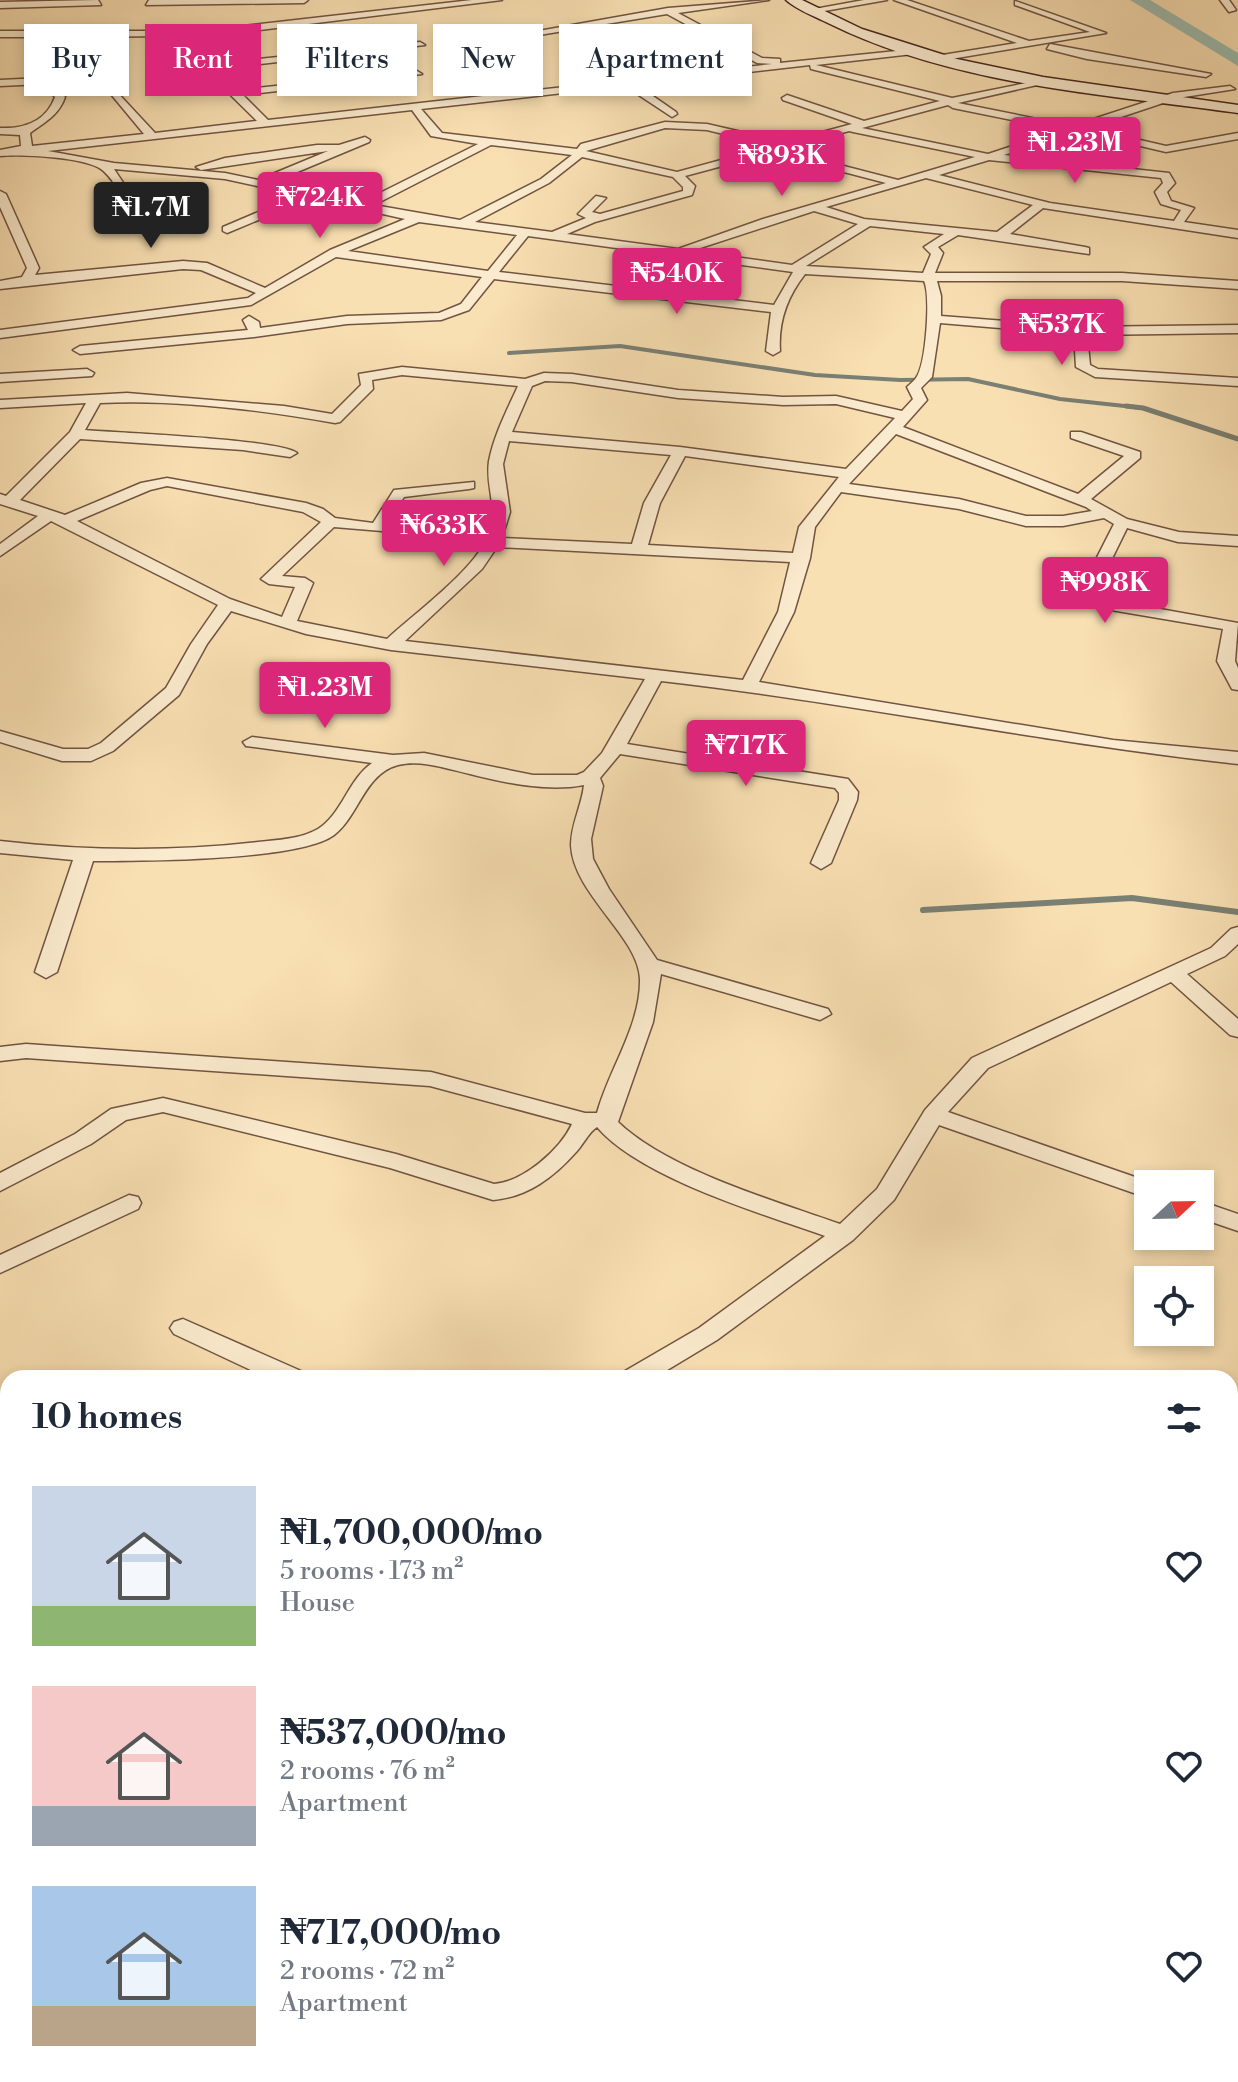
<!DOCTYPE html>
<meta charset="utf-8">
<style>
body{margin:0;font-family:"Libre Bodoni",serif;background:#f2f2f3;color:#1f2937;height:100vh;display:flex;flex-direction:column;font-size:30px;white-space:nowrap}
*{box-sizing:border-box;margin:0}
p{font-size:26px;color:#747a83}
.icon{flex:none;width:44px;height:44px;fill:none;stroke:currentColor;stroke-width:2;stroke-linecap:round;stroke-linejoin:round}
.map{position:relative;flex:1;overflow:hidden}
.panel{position:absolute;left:0px;top:1370px;width:1238px;height:712px;display:flex;flex-direction:column;background:#fff;border-radius:24px 24px 0 0;box-shadow:0 4px 12px #0003}
.panel>*{flex:none}
.hud{position:absolute;left:24px;top:24px;width:800px;height:72px;display:flex;gap:16px}
.needle{width:52px;rotate:68deg}
.controls{position:absolute;left:1134px;top:1170px;display:grid;gap:16px}
.controls a{display:grid;place-items:center;width:80px;height:80px;border-radius:0px;background:#fff;box-shadow:0 4px 12px #0003;font-size:40px}
.price{position:absolute;translate:-50% -68px;padding:0 18px;border-radius:8px;background:#db2777;color:#fff;font-size:26px;line-height:52px;filter:drop-shadow(0 2px 4px #0008)}
.price::after{content:'';position:absolute;left:50%;top:48px;width:24px;height:18px;margin-left:-12px;background:inherit;clip-path:polygon(0 0,100% 0,50% 100%)}
.price.active{background:#222;color:#fff}
ul{padding:0;list-style:none}
li{display:flex;align-items:center;gap:24px;height:200px;padding:0 32px}
li span{display:grid;place-items:center;flex:none;width:224px;height:160px;border-radius:0px;color:#555}
li>.icon{margin-inline-start:auto}
span .icon{width:96px;height:96px;fill:#fffc;stroke-width:1}
li b{font-size:34px}
h2{display:flex;justify-content:space-between;align-items:center;height:96px;padding:0 32px;font-size:34px}
.pill{padding:0 28px;border-radius:0px;background:#fff;box-shadow:0 4px 12px #0003;font-size:28px;line-height:72px}
.pill.active{background:#db2777;color:#fff}
.map>svg:first-child{display:block}
</style>
<div class="map">
<svg width="1238" height="2082" viewBox="0 0 1238 2082">
<rect width="100%" height="100%" fill="#f9e0b3"/>
<filter id="stains"><feTurbulence type="fractalNoise" baseFrequency=".0025" numOctaves="4"/><feColorMatrix values="0 0 0 0 .2 0 0 0 0 .09 0 0 0 0 .02 0 0 0 .5 -.17"/></filter>
<radialGradient id="worn" r=".72"><stop offset=".6" stop-color="#630" stop-opacity="0"/><stop offset="1" stop-color="#630" stop-opacity=".3"/></radialGradient>
<g fill="none" stroke-linecap="round" stroke-linejoin="round">
<path stroke="#7a8074" stroke-width="4" d="M509 353 620 346 815 375 900 380 968 379 1060 399 1143 408"/>
<path stroke="#7a8074" stroke-width="5" d="M1126 406 1143 408 1238 439"/>
<path stroke="#7a8074" stroke-width="6" d="M923 910 1132 898 1238 912"/>
<path fill="#9ebdb0" fill-rule="evenodd" d="M1130 0H1150L1238 53V66Z"/>
<defs>
<path id="street" d="M98 0 101 5 0 8V2Z
M149 0H308L304 3 146 5Z
M472 0H502L243 32 175 35 211 64 420 42 425 45 217 69 237 90 417 71 422 74 243 95 268 120 772 64 757 63 667 14 521 38 516 35 668 8 769 0 678 13 762 58 780 59V63L916 49 913 54 816 65 952 98 1046 79V83L958 103 1072 126 1173 93 1230 86 1235 89 1178 98 1088 128 1166 146 1238 133V139L1166 152 1077 131 1004 155 1169 173 1175 183 1167 192 1171 201 1194 208 1184 222 1238 230V238L1043 208 1010 234 1085 247 1089 248V254L958 235 938 247 943 253 935 273H1122L1238 281V289L1122 281H937L941 296V316L1080 327 1238 325V333L1087 335 1090 365 1098 369 1238 378V386L1095 377 1076 367 1074 334 940 323 932 377 921 388 927 400 903 427 1078 494 1124 456 1071 438V432H1081L1140 452V458L1091 499 1127 519 1179 532 1238 536V546L1178 542 1127 528 1102 579V592L1110 600 1238 623 1235 661 1238 668V690L1232 689 1217 661 1223 629 1105 609 1088 596 1086 579 1114 524 1104 518 1063 526H1026L959 509 841 492 815 527 810 558 794 612 759 682 1113 740 1238 752V764C1045 743 854 703 661 681L627 744 848 779 858 792 857 800 831 863 821 869 811 863 839 800V793L835 788 620 754 600 778 603 786 591 839 593 859 609 889 657 960 828 1009 831 1014 820 1020 661 974 653 1022 618 1122C668 1170 775 1201 840 1224L877 1189 925 1110 972 1058 1211 948 1231 929 1238 927V944L1225 956 1187 974 1238 1019V1037L1230 1035 1171 982 988 1068 948 1112 1155 1184H1148V1198L939 1125 894 1200 853 1240 717 1340 654 1378H621L625 1371 699 1328 825 1236C760 1213 641 1178 597 1127 589 1132 584 1143 577 1151 554 1177 528 1197 493 1200L390 1168 163 1112 126 1120 91 1144 0 1191V1173L75 1134 111 1109 163 1098 396 1154 494 1184C523 1182 560 1150 572 1124L430 1086 26 1058 0 1061V1047L26 1044 431 1072 585 1113H597C609 1069 641 1025 640 979 639 937 573 894 571 845 571 824 582 805 584 785 547 792 506 783 470 774 448 769 421 759 398 765 364 774 359 816 334 835 299 861 141 861 93 861L57 972 46 978 35 972 73 860 0 853V841C86 851 172 852 258 842 277 840 301 839 318 829 342 814 348 780 372 763L246 746 243 742 252 737 393 755 424 753 533 775H577L584 772 602 753 645 679 391 650 306 634 231 611 207 644 179 695 113 751 91 761H62L0 742V731L63 749H88L101 743 166 688 191 644 218 605 51 521 0 556V544L38 516 0 504V494L6 496 70 432 86 403 0 408V400L127 393 284 406 332 414 361 385 359 374 402 367 525 379 544 373 572 374 678 390 783 397 836 396 902 411 913 399 907 387C910 384 914 381 916 378 926 365 931 296 924 281L805 274C787 297 778 322 780 351L773 355 766 351 771 312 494 279 469 310 441 320 347 324 254 337 80 354 73 350 80 346 248 330 243 320 249 316 259 322 260 328 347 316 439 313 461 304 482 277 336 257 251 305 0 338V330L248 298 256 293 201 270 183 269 0 289V281L22 277 27 268 0 207V191L6 194 39 268 35 275 183 261 207 263 265 288 330 250 405 219 311 198 227 233 223 231V227L298 195 225 179 114 169 132 196 147 202V206C120 208 119 182 101 169 84 157 21 154 0 156V150L21 146 20 135 0 134V128C23 129 46 122 55 97L42 84 0 86V80L42 78 70 37H0V31H153L157 27 165 30 243 26ZM165 36 193 58 257 121 155 133 115 90 110 93 144 134 32 146 30 133C45 122 59 115 65 97L50 81 80 37ZM810 65 811 69 940 101 864 121 787 95 782 98 783 100 852 124 785 142 707 124 665 122 581 144 577 149 442 133 421 109 625 86 672 117 677 114 676 112 637 85ZM948 105 953 108 1061 130 988 154 862 128ZM412 110 431 136 478 144 362 202 271 183 369 142 370 140 365 137 339 145H317L225 158 196 167 201 170 328 151 258 180 225 173 114 163 48 151ZM665 128 707 130 772 146 677 172 586 151ZM849 131 853 132 975 157 898 180 782 150ZM491 145 572 155 541 179 460 220 374 205ZM771 153 886 183 763 219 678 249 567 234 595 222 692 195 695 186 685 176ZM582 157 673 177 683 187V191L600 214 592 212 606 198 596 196 578 214 586 218 552 232 475 222 549 183ZM989 160 1161 178 1163 183 1155 192 1161 204 1181 210 1174 221 1050 203 939 175ZM926 178 1033 205 997 232 864 219 826 207ZM814 211 858 224 792 265 691 251ZM419 222 517 235 488 271 348 251ZM870 226 944 234 924 247 931 254 923 273 806 266ZM528 236 793 272 774 305 499 272ZM402 375 518 386C507 410 494 435 489 461 485 490 500 504 486 539 474 570 413 615 387 639L297 621 313 583 305 578 282 576 334 527 382 531 404 497 469 489 474 488V482L394 490 373 523 335 518 323 509 306 503 167 478 141 483 65 515 20 500 80 439 243 450 290 457 297 453C279 439 119 433 85 430L100 403C174 399 262 410 335 423L340 422 373 389 372 380ZM545 381 572 382 678 398 783 405 836 404 895 418 846 469 680 447 512 432 532 386ZM896 434 1086 507 1092 511 1063 516H1026L959 499 849 484ZM509 441 671 455 644 503 632 544 502 538 510 512 503 464ZM685 456 839 477 799 527 793 553 648 545 660 503ZM167 486 303 512 321 522 261 579 269 584 295 587 282 617 230 599 77 521 150 490ZM497 547 790 562 778 612 743 680 405 641 482 569Z
M864 0H887L813 13 809 10Z
M894 0H907L1029 41 1090 32 1015 5V1L1106 33 939 61 936 56 1017 43Z
M1220 0H1229L1236 10 1229 12Z
M1050 44 1211 74 1206 77 1087 59 1047 49Z
M87 369 94 373 92 376 0 382V374Z
M129 1195 138 1197 141 1203 138 1209 0 1273V1255Z
M1200 1201 1238 1214V1231L1200 1218Z
M183 1319 301 1371 305 1378H268L174 1334 170 1328 174 1322Z
M1230 1503 1238 1506V1528L1230 1525Z
M0 1513 8 1516V1545L0 1542Z
M8 1646V1670L0 1672V1648Z
M8 1917V1974L0 1978V1920Z
M1230 2037 1238 2038V2072L1230 2071Z
M576 2074H614L610 2082H572Z"/>
<path id="secondary" d="M786 0H802L862 29 957 59 1043 77 1238 105V113C1102 94 953 85 828 23 814 16 797 10 786 0Z"/>
</defs>
<use href="#street" stroke="#715441" stroke-width="3"/>
<use href="#secondary" stroke="#44251b" stroke-width="3"/>
<use href="#street" fill="#fbebce" fill-rule="evenodd"/>
<use href="#secondary" fill="#fbebce" fill-rule="evenodd"/>
</g>
<rect width="100%" height="100%" filter="url(#stains)"/>
<rect width="100%" height="100%" fill="url(#worn)"/>
</svg>
<div class="controls">
<a><svg class="needle" viewBox="-14 -14 28 28"><path d="M0-13l5 13h-10z" fill="#e53935"/><path d="M0 13l5-13h-10z" fill="#747a83"/></svg></a>
<a><svg class="icon" aria-label="locate" viewBox="0 0 24 24"><circle cx="12" cy="12" r="6"/><path d="M12 2v4M12 18v4M2 12h4M18 12h4"/></svg></a>
</div>
<b class="price" style="left:1075px;top:185px">₦1.23M</b>
<b class="price" style="left:782px;top:198px">₦893K</b>
<b class="price" style="left:320px;top:240px">₦724K</b>
<b class="price active" style="left:151px;top:250px">₦1.7M</b>
<b class="price" style="left:677px;top:316px">₦540K</b>
<b class="price" style="left:1062px;top:367px">₦537K</b>
<b class="price" style="left:444px;top:568px">₦633K</b>
<b class="price" style="left:1105px;top:625px">₦998K</b>
<b class="price" style="left:325px;top:730px">₦1.23M</b>
<b class="price" style="left:746px;top:788px">₦717K</b>
<div class="hud">
<a class="pill">Buy</a>
<a class="pill active">Rent</a>
<a class="pill">Filters</a>
<a class="pill">New</a>
<a class="pill">Apartment</a>
</div>
<section class="panel">
<h2>10 homes<svg class="icon" aria-label="filters" viewBox="0 0 24 24"><path d="M4 7h16M4 17h16"/><circle cx="9" cy="7" r="2"/><circle cx="15" cy="17" r="2"/></svg></h2>
<ul>
<li><span style="background:linear-gradient(#c9d6e8 75%,#8fb573 0)"><svg class="icon" aria-label="home" viewBox="0 0 24 24"><path d="M3 11l9-7 9 7M6 9v11h12V9"/></svg></span><div><b>₦1,700,000/mo</b><p>5 rooms · 173 m²</p><p>House</p></div><svg class="icon" aria-label="heart" viewBox="0 0 24 24"><path d="M12 20l-8-8c-3-5 5-10 8-4 3-6 11-1 8 4z"/></svg></li>
<li><span style="background:linear-gradient(#f6c9c9 75%,#9aa5b1 0)"><svg class="icon" aria-label="home" viewBox="0 0 24 24"><path d="M3 11l9-7 9 7M6 9v11h12V9"/></svg></span><div><b>₦537,000/mo</b><p>2 rooms · 76 m²</p><p>Apartment</p></div><svg class="icon" aria-label="heart" viewBox="0 0 24 24"><path d="M12 20l-8-8c-3-5 5-10 8-4 3-6 11-1 8 4z"/></svg></li>
<li><span style="background:linear-gradient(#a9c7e8 75%,#b9a48a 0)"><svg class="icon" aria-label="home" viewBox="0 0 24 24"><path d="M3 11l9-7 9 7M6 9v11h12V9"/></svg></span><div><b>₦717,000/mo</b><p>2 rooms · 72 m²</p><p>Apartment</p></div><svg class="icon" aria-label="heart" viewBox="0 0 24 24"><path d="M12 20l-8-8c-3-5 5-10 8-4 3-6 11-1 8 4z"/></svg></li>
</ul>
</section>
</div>
